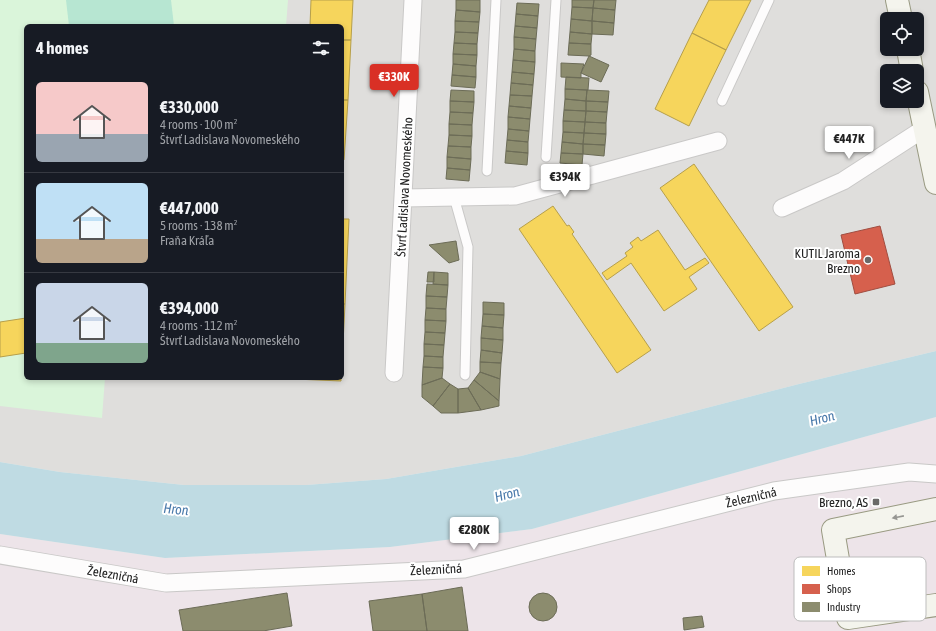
<!DOCTYPE html>
<meta charset="utf-8">
<style>
body{margin:0;font-family:"Asap Condensed",sans-serif;background:#242831;color:#f1f3f6;height:100vh;display:flex;flex-direction:column;font-size:15px;white-space:nowrap}
*{box-sizing:border-box;margin:0}
p{font-size:13px;color:#9ea1a6}
.icon{flex:none;width:22px;height:22px;fill:none;stroke:currentColor;stroke-width:2;stroke-linecap:round;stroke-linejoin:round}
.map{position:relative;flex:1;overflow:hidden}
.side{position:absolute;left:24px;top:24px;width:320px;height:356px;display:flex;flex-direction:column;background:#171b24;border-radius:6px;box-shadow:0 2px 6px #0003}
.side>*{flex:none}
.buttons{position:absolute;left:880px;top:12px;display:grid;gap:8px}
.buttons a{display:grid;place-items:center;width:44px;height:44px;border-radius:6px;background:#171b24;box-shadow:0 2px 6px #0003;font-size:20px}
.price{position:absolute;translate:-50% -34px;padding:0 9px;border-radius:4px;background:#fff;color:#222;font-size:13px;line-height:26px;filter:drop-shadow(0 1px 2px #0008)}
.price::after{content:'';position:absolute;left:50%;top:24px;width:12px;height:9px;margin-left:-6px;background:inherit;clip-path:polygon(0 0,100% 0,50% 100%)}
.price.selected{background:#d93025;color:#fff}
ul{padding:0;list-style:none}
li{display:flex;align-items:center;gap:12px;height:100px;padding:0 12px}
li+li{border-top:1px solid #363941}
li span{display:grid;place-items:center;flex:none;width:112px;height:80px;border-radius:6px;color:#555}
li>.icon{margin-inline-start:auto}
span .icon{width:48px;height:48px;fill:#fffc;stroke-width:1}
li b{font-size:17px}
h2{display:flex;justify-content:space-between;align-items:center;height:48px;padding:0 12px;font-size:17px}
.map>svg:first-child{display:block}
</style>
<div class="map">
<svg width="936" height="631" viewBox="0 0 936 631">
<rect width="100%" height="100%" fill="#f0eeeb"/>
<path fill="#dfdedc" fill-rule="evenodd" d="M0 0H936V351L799 384 521 456 386 479 306 485H184L60 472 0 462ZM887 19H917V49H887ZM26 26H342V378H26ZM887 71H917V101H887Z"/>
<path fill="#ede4e9" d="M936 417V631H0V534L165 558 390 547 532 529Z"/>
<path fill="#daf5da" d="M0 0H288L286 26H26V378H105L102 418 0 406Z"/>
<path fill="#b7e6d2" d="M66 0H171L174 26H69Z"/>
<path fill="#bfdbe3" d="M936 351V417L532 529 390 547 165 558 0 534V462L60 472 184 485H306L386 479 521 456 799 384Z"/>
<path fill="#f6d55c" stroke="#b69f4b" d="M311 0H353L351 40H342V26H310Z
M709 0H751L726 50 692 33Z
M692 33 726 50 689 126 655 109Z
M342 40H351L348 100H342Z
M342 100H348L344 160H342Z
M694 164 793 307 759 331 660 188Z
M553 206 567 226 569 225 574 232 572 234 651 350 617 373 519 229Z
M342 219H349L345 304H342Z
M658 230 685 270 705 258 709 263 689 277 697 289 664 311 631 263 607 280 602 273 627 256 625 253 633 247 630 243 638 237 641 241Z
M342 304H345L342 363Z
M26 318V353L0 357V322Z
M271 378H341V381Z"/>
<path fill="#d6604d" stroke="#a04d40" d="M880 226 895 284 855 294 841 235Z"/>
<path fill="#8c8c6e" stroke="#6c6c57" d="M456 0H480V12L456 10Z
M572 0H594L593 8 572 7Z
M594 0H616L615 10 593 8Z
M517 3 539 4 538 16 516 14Z
M572 7 593 8 592 21 571 19Z
M593 8 615 10 614 23 592 21Z
M456 10 480 12 479 22 455 21Z
M516 14 538 16 537 28 515 26Z
M571 19 592 21V34L570 32Z
M455 21 479 22 478 33 455 32Z
M592 21 614 23 613 35 592 34Z
M515 26 537 28 536 39 514 37Z
M455 32 478 33 477 44 454 43Z
M570 32 592 34 591 44 569 43Z
M514 37 536 39 535 51 514 49Z
M454 43 477 44V55L453 54Z
M569 43 591 44V55L589 56 568 55Z
M514 49 535 51V62L513 60Z
M453 54 477 55 476 66 453 64Z
M589 56 609 65 601 82 581 73Z
M513 60 535 62 534 74 512 72Z
M561 63 584 64 581 73V78L561 77Z
M453 64 476 66V77L452 75Z
M512 72 534 74 533 85 511 83Z
M452 75 476 77 475 88 451 86Z
M566 77 589 78 588 90 565 89Z
M511 83 533 85 532 96 510 95Z
M565 89 587 90 586 101 565 99Z
M451 90 474 91V102L450 101Z
M587 90 609 91 608 102 586 101Z
M510 95 532 96 531 108 509 106Z
M565 99 586 101V111L564 110Z
M450 101 474 102 473 113 450 112Z
M586 101 608 102 607 112 586 111Z
M509 106 531 108 530 119 508 117Z
M564 110 586 111 585 122 563 121Z
M586 111 607 112 606 123 585 122Z
M450 112 473 113 472 125 449 124Z
M508 117 530 119 529 131 508 129Z
M563 121 585 122 584 133 563 132Z
M585 122 606 123V134L584 133Z
M449 124 472 125V136L449 135Z
M508 129 529 131 528 142 507 140Z
M563 132 584 133 583 144 562 142Z
M584 133 606 134 605 145 583 144Z
M449 135 472 136 471 147 448 146Z
M507 140 528 142V153L506 151Z
M562 142 583 144V154L561 153Z
M583 144 605 145 604 156 583 154Z
M448 146 471 147V159L447 157Z
M506 151 528 153 527 165 505 163Z
M561 153 583 154 582 165 560 163Z
M447 157 471 159 470 170 447 168Z
M447 168 470 170 469 181 446 179Z
M456 241 459 260 449 263 429 245Z
M428 272H434V282H427Z
M434 272 448 273V285L433 284Z
M427 284 448 285 447 297 426 296Z
M426 296 447 297 446 309 426 308Z
M483 302 504 303V315L483 314Z
M426 308 446 309V321L425 320Z
M483 314 504 315 503 328 482 326Z
M425 320 446 321 445 333 425 332Z
M482 326 503 328V340L481 338Z
M425 332 445 333 444 345 424 344Z
M481 338 503 340 502 353 481 350Z
M424 344 444 345 443 357 424 356Z
M481 350 502 353 501 363 480 362Z
M424 356 443 357V368L423 367Z
M480 362 501 363 500 379 480 372Z
M423 367 443 368 442 378 422 385Z
M480 372 500 379 499 401 474 380Z
M442 378 450 384 433 406 422 397V385Z
M474 380 499 401V406L481 410 468 388Z
M450 384 458 389V413H441L433 406Z
M468 388 481 410 458 413V389Z
M462 587 468 631H427L422 594Z
M287 593 292 626 263 631H183L179 610Z
M529 607a14 14 0 1 1 28 0a14 14 0 1 1-28 0Z
M422 594 427 631H373L369 601Z
M702 616 704 627 684 630 683 618Z"/>
<g fill="none" stroke-linecap="round" stroke-linejoin="round">
<defs>
<path id="lane" d="M722 101 769 0
M546 157 556 0
M487 171 496 0
M454 197 468 247 465 375"/>
<path id="street" d="M404 198 515 196 718 141
M782 208 843 181 925 128
M394 373 413 0
M0 555 166 583 464 569 774 491 909 472 936 474"/>
<path id="secondary" d="M897 0 901 19
M908 49 912 71
M917 92 936 183
M936 509 833 530 848 618 936 605"/>
</defs>
<use href="#lane" stroke="#c9c8c7" stroke-width="11"/>
<use href="#street" stroke="#c9c8c7" stroke-width="19"/>
<use href="#secondary" stroke="#999a82" stroke-width="24"/>
<use href="#lane" stroke="#fdfcfc" stroke-width="9"/>
<use href="#street" stroke="#fdfcfc" stroke-width="17"/>
<use href="#secondary" stroke="#f4f4ed" stroke-width="22"/>
</g>
<defs><path id="oneway-solid" d="M-6-.8H1V-3.2L6.5 0L1 3.2V.8H-6Z"/></defs>
<use fill="#969692" href="#oneway-solid" transform="translate(898 517) rotate(169)"/>
<g fill="#6a6968" stroke="#fff" stroke-width="1.5">
<circle cx="868" cy="260" r="4"/>
<rect x="872" y="498" width="8" height="8" rx="2"/>
</g>
<g text-anchor="middle" stroke-width="4" stroke-linejoin="round" paint-order="stroke">
<g font-size="13" fill="#222" stroke="#fff">
<text transform="translate(404 187) rotate(-87)" y="5">Štvrť Ladislava Novomeského</text>
<text transform="translate(751 497) rotate(-13)" y="5">Železničná</text>
<text transform="translate(436 569) rotate(-3)" y="5">Železničná</text>
<text transform="translate(113 574) rotate(10)" y="5">Železničná</text>
</g>
<g font-size="13" fill="#222" stroke="#fff" text-anchor="end">
<text x="860" y="258">KUTIL Jaroma<tspan x="860" dy="15">Brezno</tspan></text>
<text x="868" y="507">Brezno, AS</text>
</g>
<g font-size="14" font-style="italic" fill="#4a7aab" stroke="#fff">
<text transform="translate(822 418) rotate(-14)" y="5">Hron</text>
<text transform="translate(507 494) rotate(-14)" y="5">Hron</text>
<text transform="translate(176 509) rotate(6)" y="5">Hron</text>
</g>
</g>
<rect x="794" y="557" width="132" height="64" rx="6" fill="#fff" stroke="#bdbdbd" stroke-width="1"/>
<rect x="802" y="566" width="18" height="10" fill="#f6d55c"/>
<rect x="802" y="584" width="18" height="10" fill="#d6604d"/>
<rect x="802" y="602" width="18" height="10" fill="#8c8c6e"/>
<g font-size="11" fill="#222">
<text x="827" y="575">Homes</text>
<text x="827" y="593">Shops</text>
<text x="827" y="611">Industry</text>
</g>
</svg>
<div class="buttons">
<a><svg class="icon" aria-label="locate" viewBox="0 0 24 24"><circle cx="12" cy="12" r="6"/><path d="M12 2v4M12 18v4M2 12h4M18 12h4"/></svg></a>
<a><svg class="icon" aria-label="layers" viewBox="0 0 24 24"><path d="M12 4l9 5-9 5-9-5zM3 14l9 5 9-5"/></svg></a>
</div>
<b class="price selected" style="left:394px;top:98px">€330K</b>
<b class="price" style="left:849px;top:160px">€447K</b>
<b class="price" style="left:565px;top:198px">€394K</b>
<b class="price" style="left:474px;top:551px">€280K</b>
<section class="side">
<h2>4 homes<svg class="icon" aria-label="filters" viewBox="0 0 24 24"><path d="M4 7h16M4 17h16"/><circle cx="9" cy="7" r="2"/><circle cx="15" cy="17" r="2"/></svg></h2>
<ul>
<li><span style="background:linear-gradient(#f6c9c9 65%,#9aa5b1 0)"><svg class="icon" aria-label="home" viewBox="0 0 24 24"><path d="M3 11l9-7 9 7M6 9v11h12V9"/></svg></span><div><b>€330,000</b><p>4 rooms · 100 m²</p><p>Štvrť Ladislava Novomeského</p></div></li>
<li><span style="background:linear-gradient(#bfe0f5 70%,#b9a48a 0)"><svg class="icon" aria-label="home" viewBox="0 0 24 24"><path d="M3 11l9-7 9 7M6 9v11h12V9"/></svg></span><div><b>€447,000</b><p>5 rooms · 138 m²</p><p>Fraňa Kráľa</p></div></li>
<li><span style="background:linear-gradient(#c9d6e8 75%,#7fa58c 0)"><svg class="icon" aria-label="home" viewBox="0 0 24 24"><path d="M3 11l9-7 9 7M6 9v11h12V9"/></svg></span><div><b>€394,000</b><p>4 rooms · 112 m²</p><p>Štvrť Ladislava Novomeského</p></div></li>
</ul>
</section>
</div>
